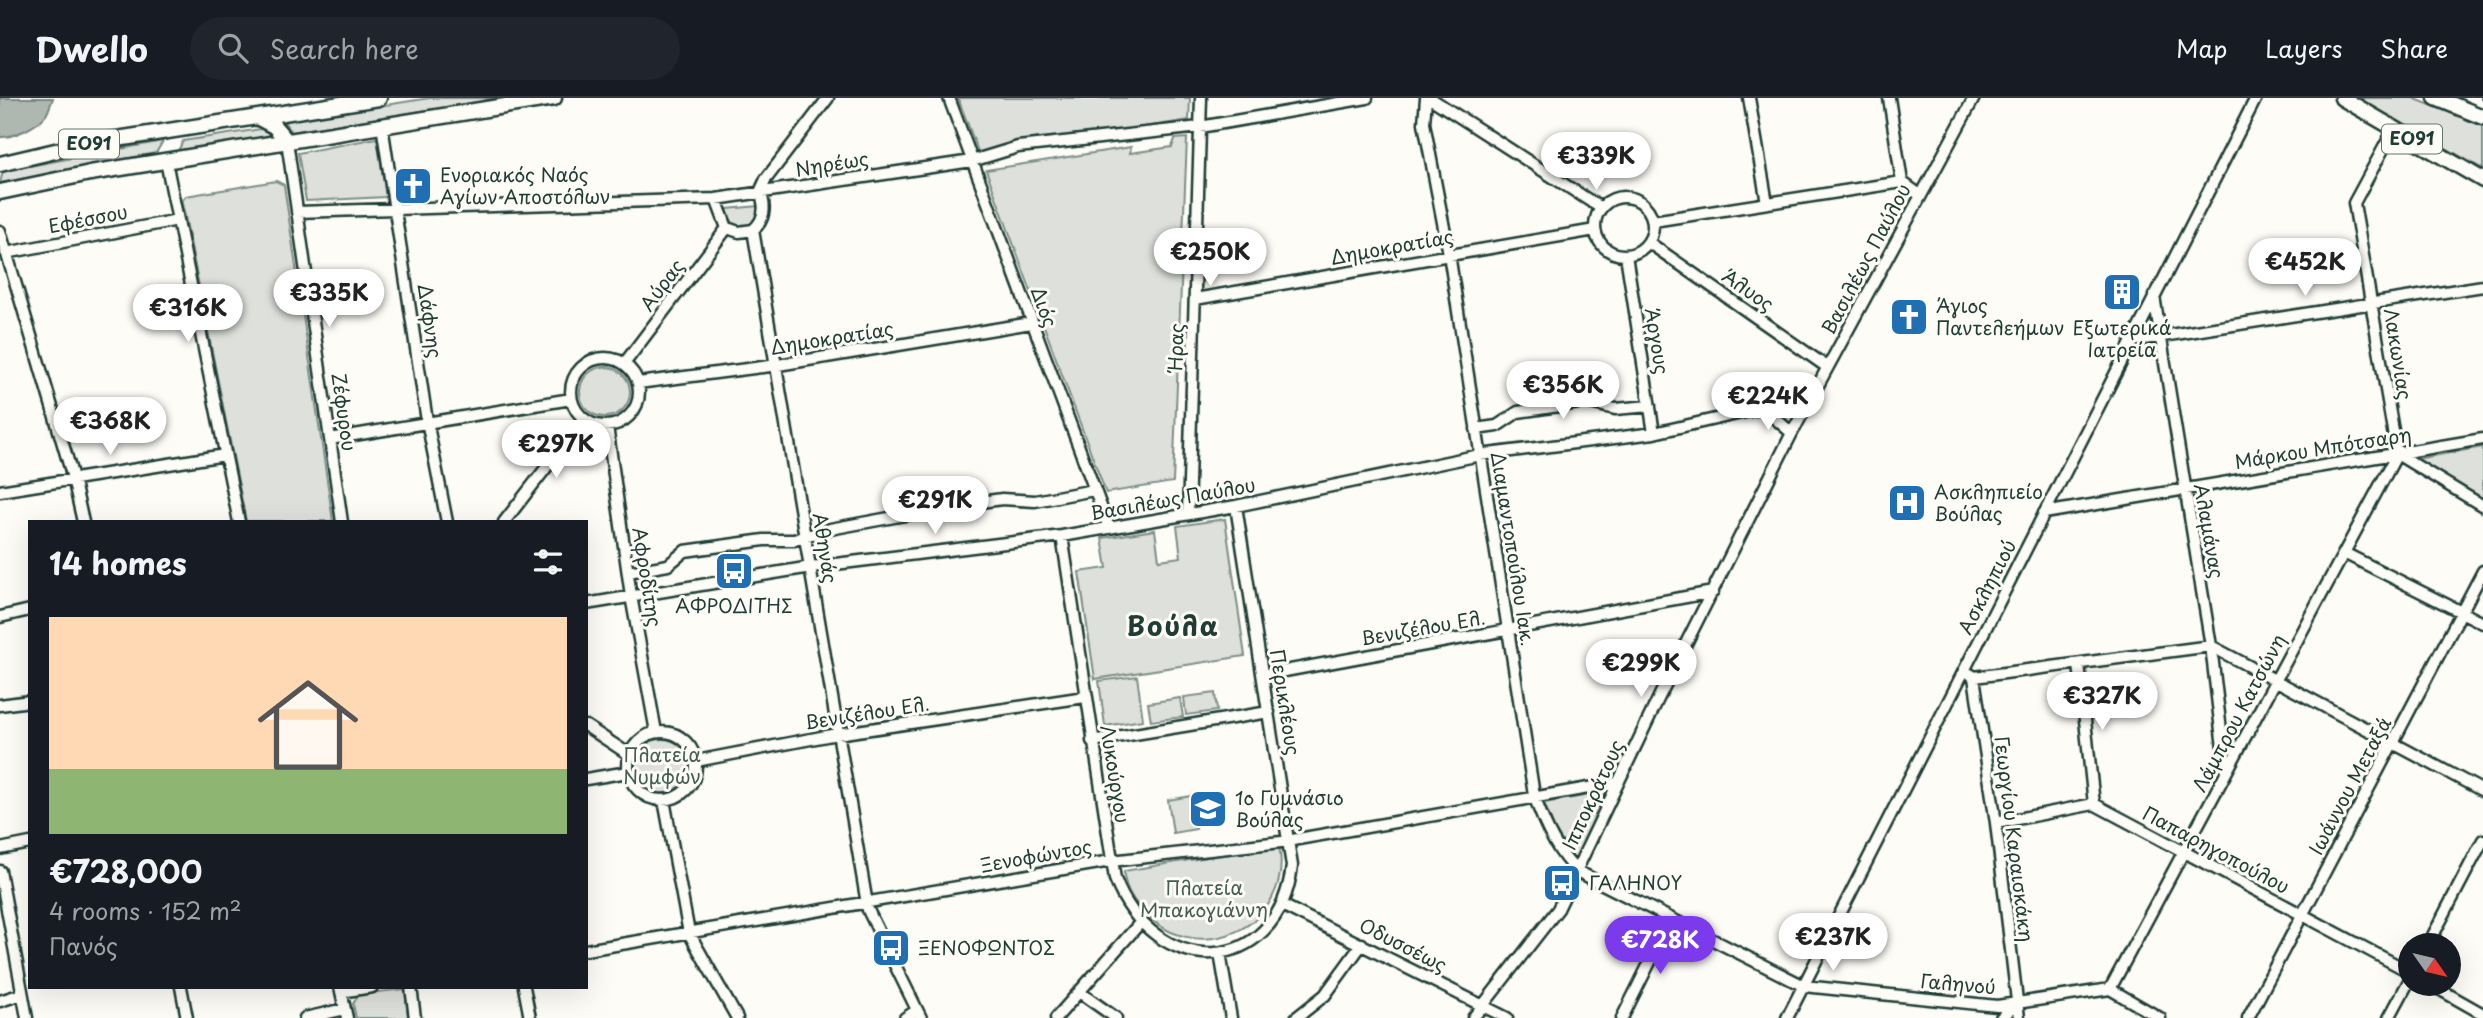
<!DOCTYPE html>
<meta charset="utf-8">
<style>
body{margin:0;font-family:"Playpen Sans",sans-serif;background:#20242c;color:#f1f3f6;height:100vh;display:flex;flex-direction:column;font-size:26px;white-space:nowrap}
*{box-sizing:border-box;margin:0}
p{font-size:23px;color:#9ea1a6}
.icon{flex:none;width:38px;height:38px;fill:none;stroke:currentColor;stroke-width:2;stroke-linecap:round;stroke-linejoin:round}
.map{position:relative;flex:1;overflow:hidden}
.side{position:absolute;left:28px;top:422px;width:560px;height:469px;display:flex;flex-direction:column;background:#171b24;border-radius:0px;box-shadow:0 7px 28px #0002}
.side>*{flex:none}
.needle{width:46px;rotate:124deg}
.tools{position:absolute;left:2398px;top:835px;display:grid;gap:14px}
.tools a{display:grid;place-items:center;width:63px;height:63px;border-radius:50%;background:#171b24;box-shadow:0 7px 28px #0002;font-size:35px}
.price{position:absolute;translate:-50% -60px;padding:0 16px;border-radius:24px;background:#fff;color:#222;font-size:23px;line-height:46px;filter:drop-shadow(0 2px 4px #0008)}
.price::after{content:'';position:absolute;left:50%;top:42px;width:21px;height:16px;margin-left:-10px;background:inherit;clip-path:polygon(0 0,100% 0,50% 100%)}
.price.selected{background:#7c3aed;color:#fff}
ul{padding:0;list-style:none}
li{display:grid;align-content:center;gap:14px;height:371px;padding:0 21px}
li+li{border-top:2px solid #363941}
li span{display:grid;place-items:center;height:217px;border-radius:0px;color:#555}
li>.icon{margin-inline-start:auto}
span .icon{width:126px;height:126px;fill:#fffc;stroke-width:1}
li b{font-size:30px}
h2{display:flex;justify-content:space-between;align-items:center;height:84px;padding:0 21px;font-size:30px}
header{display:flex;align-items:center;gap:42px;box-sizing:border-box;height:98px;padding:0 35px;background:#171b24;border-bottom:2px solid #363941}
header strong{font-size:33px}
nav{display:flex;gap:38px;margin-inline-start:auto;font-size:24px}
.search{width:490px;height:63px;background:#20242c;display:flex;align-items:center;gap:18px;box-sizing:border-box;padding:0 24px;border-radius:38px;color:#9ea1a6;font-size:26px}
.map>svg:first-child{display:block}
</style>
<header>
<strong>Dwello</strong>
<div class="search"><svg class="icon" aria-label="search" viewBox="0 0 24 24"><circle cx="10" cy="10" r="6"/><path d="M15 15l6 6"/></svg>Search here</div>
<nav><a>Map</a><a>Layers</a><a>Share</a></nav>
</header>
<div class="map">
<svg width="2483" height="920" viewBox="0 0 2483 920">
<rect width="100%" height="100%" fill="#fdfcf7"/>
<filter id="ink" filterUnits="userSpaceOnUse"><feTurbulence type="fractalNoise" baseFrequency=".0143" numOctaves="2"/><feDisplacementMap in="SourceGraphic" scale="14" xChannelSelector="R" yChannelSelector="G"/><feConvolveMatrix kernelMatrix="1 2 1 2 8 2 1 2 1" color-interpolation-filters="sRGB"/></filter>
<g filter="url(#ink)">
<path fill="#dde0db" stroke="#7e8e88" stroke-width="2" d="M430 0H502L292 34 283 23Z
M958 0H1190L1189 22 979 56Z
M2358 0H2413L2483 28V71Z
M261 31 273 38 178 53 183 43Z
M377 40 386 99 306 103 298 55Z
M1187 40 1173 384 1106 395 986 72 1131 49 1130 55 1172 49 1175 41Z
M163 43 156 55 0 85 3 73Z
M276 83 284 87 333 423H246L182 103 186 98Z
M759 108V116L751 129C737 129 730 127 727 111Z
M580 294a25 25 0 1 1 50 0a25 25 0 1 1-50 0Z
M2483 349V402L2411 362Z
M1225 421 1245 558 1095 581 1079 474 1107 470 1102 440 1155 432 1159 462 1181 459 1177 428Z
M1137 578 1143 622 1105 628 1099 583Z
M1215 595 1217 613 1186 617 1184 599Z
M1180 600 1183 619 1151 623 1148 605Z
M635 668a27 27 0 1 1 54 0a27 27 0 1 1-54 0Z
M1601 695 1605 699 1575 763 1555 732 1544 705Z
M1191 698 1196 731 1173 735 1168 702Z
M1279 747C1295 829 1195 874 1141 811 1132 801 1124 787 1124 773Z
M405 891 408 920H356L353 906 359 896Z"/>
<path fill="#aeb8b1" stroke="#75877f" stroke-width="2" d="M0 0H53C51 5 49 12 46 17 38 28 13 40 0 39Z"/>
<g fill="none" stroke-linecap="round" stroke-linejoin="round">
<defs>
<path id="minor" d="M949 0 1109 430
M1426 0 1424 25 1449 156 1534 697C1543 724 1556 754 1577 773L1804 888 1997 908 2110 891
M1430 0 1601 110
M1749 0 1767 105
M1889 0 1902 84 1920 97
M382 27 427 323 447 424
M2394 31 2354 105 2397 356 2483 408
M287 43 342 424
M166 63 239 424
M1595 128a29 29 0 1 1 58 0a29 29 0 1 1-58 0Z
M716 101 727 130 739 134 753 132
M297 114 716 101 972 63 1018 49 1200 29 1367 0
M1653 123 1902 84
M753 132 868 812 921 920
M753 132C765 122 766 108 760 94L766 81 828 0
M0 133 73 380 83 424
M1648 144 1827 269
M6 155 178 122
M1626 157 1654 335
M2154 198 2211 548 2226 675
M1195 201 1595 132
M2131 243 2483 188
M571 294a34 34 0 1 1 68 0a34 34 0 1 1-68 0Z
M624 266 727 130
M638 285 778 267 1031 225
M1763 310 1792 335
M607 328 631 498 656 634
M1476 331 1497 328 1518 314 1586 304 1615 311 1650 308
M330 341 571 301
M0 393 225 357
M2044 415 2483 341
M1188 416 1201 0
M504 424 584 321
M1062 438 1115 781C1154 882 1278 882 1292 768L1236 408
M2344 455 2483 525
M628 474 668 467 685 453 764 442H794L830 431 959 407 1002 401 1035 403 1094 392
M586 506 811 469 1062 438 1236 408 1480 357 1654 335 1763 310 1818 287
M0 519 30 512
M2079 566 2094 706
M1970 576 1974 579 1996 725 2019 920
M1263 577 1713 494
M1974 579 2211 548 2483 693
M0 607 30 603
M586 628 630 657
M628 668a34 34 0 1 1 68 0a34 34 0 1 1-68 0Z
M1092 643 1269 614
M696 663 837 636 1085 599
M586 681 628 674
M664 702 689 835 737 920
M1996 725 2094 706 2410 874
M0 751 30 745
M0 773 27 920
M1282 807 1507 920
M2428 847 2483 742
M586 852 1111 763 1281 744 1617 685
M1220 855 1231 920
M2430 886 2483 916
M181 889 187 920
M340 889 347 920
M411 889 415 920
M524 889 530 920
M2110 891 2397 356
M2110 891 2160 920
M341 894 372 889
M1079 894 1116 920
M0 903 22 896
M305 920 345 911
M905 920 916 913
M1056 920 1140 825
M1296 920 1325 897 1362 846
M1473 920 1558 811 1659 599 1792 335 1974 0
M1622 920 1671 822
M1787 920 2256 0
M2001 920 2016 906
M2248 920 2483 473
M2389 920 2410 881"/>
<path id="highway" d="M2342 0 2483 82
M2436 0 2483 19
M259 20 274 28 287 43
M0 66 85 46 379 0
M0 94 90 75 554 0"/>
</defs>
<use href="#minor" stroke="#1f3d34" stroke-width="15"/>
<use href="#highway" stroke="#1f3d34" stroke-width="19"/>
<use href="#minor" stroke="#fdfcf7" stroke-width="10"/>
<use href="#highway" stroke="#fdfcf7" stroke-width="14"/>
<path stroke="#1f3d34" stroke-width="2" d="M2481 0 2483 1"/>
</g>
</g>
<defs>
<symbol id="church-square" viewBox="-11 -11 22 22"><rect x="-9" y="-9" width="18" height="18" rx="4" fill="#1f6fb2" stroke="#fdfcf7"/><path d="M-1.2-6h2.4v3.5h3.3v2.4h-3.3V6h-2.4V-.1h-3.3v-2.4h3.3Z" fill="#fff"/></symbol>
<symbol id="building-square" viewBox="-11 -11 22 22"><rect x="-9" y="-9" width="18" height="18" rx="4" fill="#1f6fb2" stroke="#fdfcf7"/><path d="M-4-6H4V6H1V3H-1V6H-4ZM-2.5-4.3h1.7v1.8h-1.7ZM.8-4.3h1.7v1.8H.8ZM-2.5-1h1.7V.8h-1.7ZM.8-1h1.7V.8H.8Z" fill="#fff"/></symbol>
<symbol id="hospital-square" viewBox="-11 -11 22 22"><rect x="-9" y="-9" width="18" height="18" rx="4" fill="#1f6fb2" stroke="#fdfcf7"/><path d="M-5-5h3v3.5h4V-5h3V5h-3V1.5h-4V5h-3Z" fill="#fff"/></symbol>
<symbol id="bus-square" viewBox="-11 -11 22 22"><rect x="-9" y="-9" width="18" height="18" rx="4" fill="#1f6fb2" stroke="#fdfcf7"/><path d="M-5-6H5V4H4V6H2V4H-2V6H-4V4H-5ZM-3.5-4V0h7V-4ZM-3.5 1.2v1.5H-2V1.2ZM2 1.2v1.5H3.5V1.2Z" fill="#fff"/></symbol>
<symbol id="school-square" viewBox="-11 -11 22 22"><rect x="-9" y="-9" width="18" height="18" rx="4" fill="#1f6fb2" stroke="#fdfcf7"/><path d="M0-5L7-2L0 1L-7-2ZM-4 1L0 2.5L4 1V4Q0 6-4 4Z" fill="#fff"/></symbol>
</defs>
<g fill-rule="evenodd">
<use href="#church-square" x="391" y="66" width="44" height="44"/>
<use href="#building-square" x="2100" y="172" width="44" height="44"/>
<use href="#church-square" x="1887" y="197" width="44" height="44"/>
<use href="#hospital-square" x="1885" y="383" width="44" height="44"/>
<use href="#bus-square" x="712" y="451" width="44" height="44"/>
<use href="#school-square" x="1186" y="689" width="44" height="44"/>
<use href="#bus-square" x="1540" y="763" width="44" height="44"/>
<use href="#bus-square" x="869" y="828" width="44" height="44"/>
</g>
<g text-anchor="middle" stroke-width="6" stroke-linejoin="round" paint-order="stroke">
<g fill="#fdfcf7" stroke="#62766e" stroke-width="2">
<rect x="2382" y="26.5" width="60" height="29" rx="5"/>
<rect x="59" y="31.5" width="60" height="29" rx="5"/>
</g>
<g font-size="18" font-weight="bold" fill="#1f3d34">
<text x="2412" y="47">ΕΟ91</text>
<text x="89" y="52">ΕΟ91</text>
</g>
<g font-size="19" fill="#1f3d34" stroke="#fdfcf7">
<text transform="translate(832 66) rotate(-9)" y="7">Νηρέως</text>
<text transform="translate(88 121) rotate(-11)" y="7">Εφέσσου</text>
<text transform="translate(1392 149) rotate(-10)" y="7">Δημοκρατίας</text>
<text transform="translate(1866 161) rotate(-62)" y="7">Βασιλέως Παύλου</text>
<text transform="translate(662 187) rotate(-53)" y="7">Αύρας</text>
<text transform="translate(1748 192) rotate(35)" y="7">Άλυος</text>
<text transform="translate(1044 209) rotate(70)" y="7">Διός</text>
<text transform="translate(430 223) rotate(82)" y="7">Δάφνης</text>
<text transform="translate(832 240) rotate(-9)" y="7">Δημοκρατίας</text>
<text transform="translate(1657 243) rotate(81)" y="7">Άργους</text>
<text transform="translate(1176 249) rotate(-88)" y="7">Ήρας</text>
<text transform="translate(2398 256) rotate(81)" y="7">Λακωνίας</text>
<text transform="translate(344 314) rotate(82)" y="7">Ζέφυρου</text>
<text transform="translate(2323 350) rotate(-9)" y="7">Μάρκου Μπότσαρη</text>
<text transform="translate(1173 401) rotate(-10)" y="7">Βασιλέως Παύλου</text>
<text transform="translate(2209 433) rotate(80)" y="7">Αλαμάνας</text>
<text transform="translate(825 450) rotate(81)" y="7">Αθηνάς</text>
<text transform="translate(1513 451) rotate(81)" y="7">Διαμαντοπούλου Ιακ.</text>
<text transform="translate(647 479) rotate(81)" y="7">Αφροδίτης</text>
<text transform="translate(1987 489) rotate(-63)" y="7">Ασκληπιού</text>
<text transform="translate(1423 530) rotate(-10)" y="7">Βενιζέλου Ελ.</text>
<text transform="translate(1285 604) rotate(81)" y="7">Περικλέους</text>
<text transform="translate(867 615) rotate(-9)" y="7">Βενιζέλου Ελ.</text>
<text transform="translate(2239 615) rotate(-62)" y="7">Λάμπρου Κατσώνη</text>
<text transform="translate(1115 676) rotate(81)" y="7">Λυκούργου</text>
<text transform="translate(2350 688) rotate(-62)" y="7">Ιωάννου Μεταξά</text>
<text transform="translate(1593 697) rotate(-65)" y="7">Ιπποκράτους</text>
<text transform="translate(2014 741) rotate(83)" y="7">Γεωργίου Καραισκάκη</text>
<text transform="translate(2216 752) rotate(28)" y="7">Παπαρηγοπούλου</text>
<text transform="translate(1036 758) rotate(-10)" y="7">Ξενοφώντος</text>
<text transform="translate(1403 847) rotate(27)" y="7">Οδυσσέως</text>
<text transform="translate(1958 886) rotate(5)" y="7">Γαληνού</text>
</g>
<g font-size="19" fill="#1f3d34" stroke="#fdfcf7" text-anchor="start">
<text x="440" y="84">Ενοριακός Ναός<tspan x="440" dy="22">Αγίων Αποστόλων</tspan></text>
<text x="1936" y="215">Άγιος<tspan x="1936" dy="22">Παντελεήμων</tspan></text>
<text x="2122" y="237" text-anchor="middle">Εξωτερικά<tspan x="2122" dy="22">Ιατρεία</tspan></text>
<text x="1934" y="401">Ασκληπιείο<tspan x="1934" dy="22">Βούλας</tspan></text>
<text x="734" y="515" text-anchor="middle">ΑΦΡΟΔΙΤΗΣ</text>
<text x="1235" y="707">1ο Γυμνάσιο<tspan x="1235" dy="22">Βούλας</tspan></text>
<text x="1589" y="792">ΓΑΛΗΝΟΥ</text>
<text x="918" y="857">ΞΕΝΟΦΩΝΤΟΣ</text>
</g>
<g font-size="19" fill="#455e55" stroke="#fdfcf7">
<text x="662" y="664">Πλατεία<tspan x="662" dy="22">Νυμφών</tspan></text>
<text x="1204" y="797">Πλατεία<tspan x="1204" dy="22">Μπακογιάννη</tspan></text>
</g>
<g font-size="26" font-weight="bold" letter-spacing="2" fill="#1f3d34" stroke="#fdfcf7">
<text x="1173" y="538">Βούλα</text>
</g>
</g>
</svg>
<div class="tools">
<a><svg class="needle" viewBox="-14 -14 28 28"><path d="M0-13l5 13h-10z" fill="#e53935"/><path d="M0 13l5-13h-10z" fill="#9ea1a6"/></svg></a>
</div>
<b class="price" style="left:1596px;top:94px">€339K</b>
<b class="price" style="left:1210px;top:190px">€250K</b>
<b class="price" style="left:2305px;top:200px">€452K</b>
<b class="price" style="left:329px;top:231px">€335K</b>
<b class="price" style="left:188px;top:246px">€316K</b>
<b class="price" style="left:1563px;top:323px">€356K</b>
<b class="price" style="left:1768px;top:334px">€224K</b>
<b class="price" style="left:110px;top:359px">€368K</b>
<b class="price" style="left:556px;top:382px">€297K</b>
<b class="price" style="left:935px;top:438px">€291K</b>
<b class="price" style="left:1641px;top:601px">€299K</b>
<b class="price" style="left:2102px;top:634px">€327K</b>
<b class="price" style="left:1833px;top:875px">€237K</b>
<b class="price selected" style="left:1660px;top:878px">€728K</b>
<section class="side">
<h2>14 homes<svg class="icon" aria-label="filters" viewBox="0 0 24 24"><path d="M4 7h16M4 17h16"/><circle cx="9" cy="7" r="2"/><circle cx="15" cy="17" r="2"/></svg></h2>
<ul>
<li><span style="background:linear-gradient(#ffd9b3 70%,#8fb573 0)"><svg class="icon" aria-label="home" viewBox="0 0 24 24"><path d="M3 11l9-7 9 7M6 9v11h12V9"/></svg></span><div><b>€728,000</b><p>4 rooms · 152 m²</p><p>Πανός</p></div></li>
</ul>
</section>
</div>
